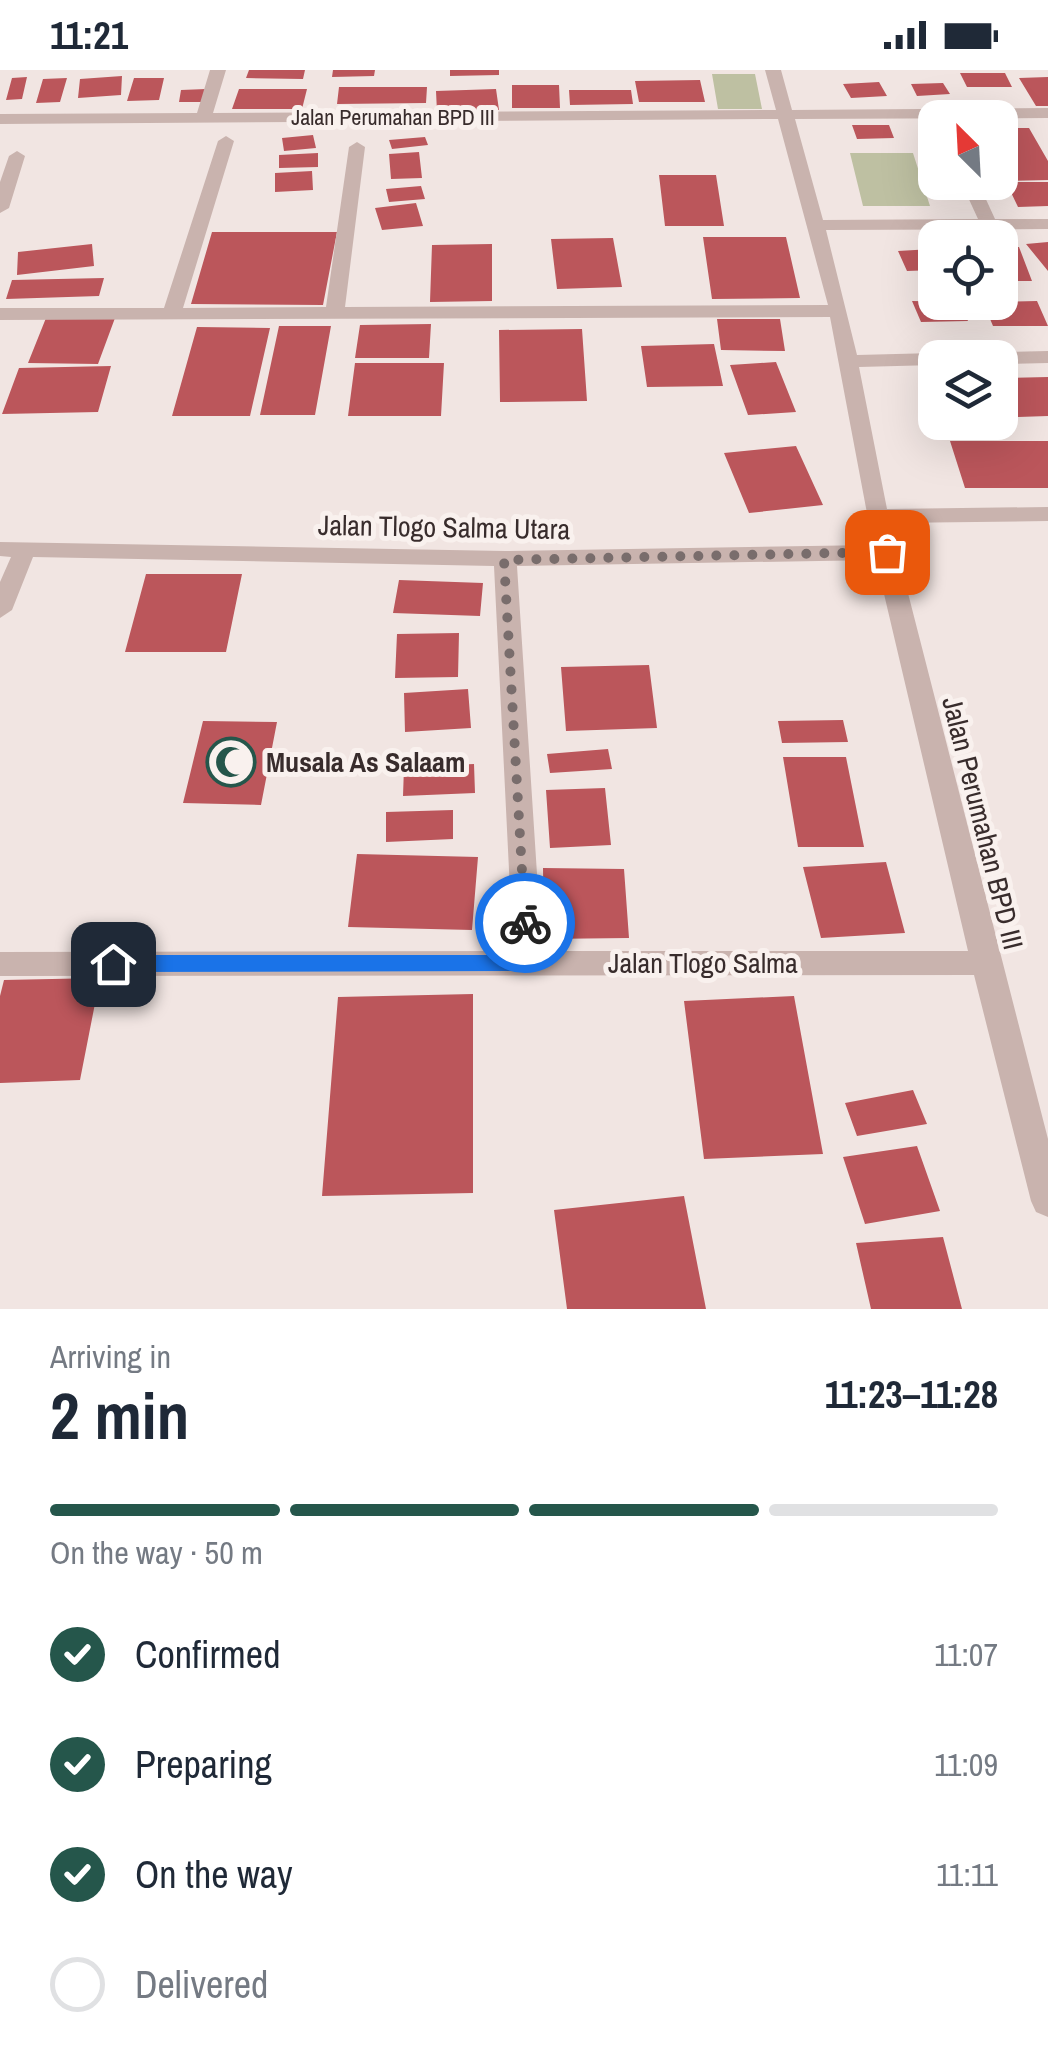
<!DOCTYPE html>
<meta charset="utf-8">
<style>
:root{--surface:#fff;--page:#f2f2f3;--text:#1f2937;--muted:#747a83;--line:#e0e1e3;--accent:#25564b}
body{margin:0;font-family:"Archivo Narrow",sans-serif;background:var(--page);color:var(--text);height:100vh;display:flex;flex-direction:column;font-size:38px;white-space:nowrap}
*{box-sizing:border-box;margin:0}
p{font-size:32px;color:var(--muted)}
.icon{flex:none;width:55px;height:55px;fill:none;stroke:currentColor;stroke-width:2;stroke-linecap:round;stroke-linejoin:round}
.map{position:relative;height:1239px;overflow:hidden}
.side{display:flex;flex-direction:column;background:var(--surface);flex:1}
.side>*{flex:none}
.needle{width:65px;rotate:336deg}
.controls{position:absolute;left:918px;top:30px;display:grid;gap:20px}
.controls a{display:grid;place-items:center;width:100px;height:100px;border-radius:20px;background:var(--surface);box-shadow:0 10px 40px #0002;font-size:50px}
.pin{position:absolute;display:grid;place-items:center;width:85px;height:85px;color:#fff;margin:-42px;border-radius:20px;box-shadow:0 5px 15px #0006}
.courier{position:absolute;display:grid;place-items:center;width:100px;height:100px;margin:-50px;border:8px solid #1a73e8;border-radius:50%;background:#fff;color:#222;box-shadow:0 2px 12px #0007}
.headline em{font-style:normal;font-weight:800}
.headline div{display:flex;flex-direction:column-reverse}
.headline{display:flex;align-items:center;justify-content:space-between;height:170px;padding:0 50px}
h1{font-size:65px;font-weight:800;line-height:75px}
.bar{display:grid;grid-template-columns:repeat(4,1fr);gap:15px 10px;align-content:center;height:120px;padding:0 50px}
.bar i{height:12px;border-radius:8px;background:var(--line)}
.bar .selected{background:var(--accent)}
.bar p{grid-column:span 4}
ol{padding:0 50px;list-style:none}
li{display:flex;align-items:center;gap:30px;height:110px}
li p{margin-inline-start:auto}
li .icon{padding:10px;border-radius:50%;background:var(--accent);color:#fff;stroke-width:4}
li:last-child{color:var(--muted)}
li i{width:55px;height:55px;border:5px solid var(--line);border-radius:50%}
.status{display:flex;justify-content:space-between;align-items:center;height:70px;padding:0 50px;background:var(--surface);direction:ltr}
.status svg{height:28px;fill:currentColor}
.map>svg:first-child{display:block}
.green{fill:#bec0a2}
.building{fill:#bb565b}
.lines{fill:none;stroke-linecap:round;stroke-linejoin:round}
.minor{fill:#c9b3ae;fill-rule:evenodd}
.route{fill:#1a73e8}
.done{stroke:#796d6c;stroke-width:10;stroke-dasharray:0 18}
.labels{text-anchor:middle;stroke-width:10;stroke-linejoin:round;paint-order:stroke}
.far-street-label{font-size:22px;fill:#382c2c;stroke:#f9f1ee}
.street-label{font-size:28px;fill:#382c2c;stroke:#f9f1ee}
.poi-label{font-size:28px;font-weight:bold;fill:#382c2c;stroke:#f9f1ee;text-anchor:start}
</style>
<div class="status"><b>11:21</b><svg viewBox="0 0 49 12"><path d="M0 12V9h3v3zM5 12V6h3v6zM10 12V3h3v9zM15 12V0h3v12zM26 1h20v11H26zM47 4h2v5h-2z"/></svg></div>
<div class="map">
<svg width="1048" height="1239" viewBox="0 0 1048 1239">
<rect width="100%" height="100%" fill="#f1e5e2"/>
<!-- green -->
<path class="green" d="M 712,4 L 755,4 L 762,39 L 718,39 Z
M 850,83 L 913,83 L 930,136 L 863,136 Z"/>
<!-- building -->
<path class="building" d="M 249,0 L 305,0 L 303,9 L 246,8 Z
M 333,0 L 375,0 L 374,6 L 332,7 Z
M 450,0 L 499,0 L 499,5 L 450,6 Z
M 960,3 L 1005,3 L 1012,17 L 967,17 Z
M 122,6 L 121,25 L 78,28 L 80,9 Z
M 27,7 L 22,29 L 6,30 L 12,8 Z
M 1048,7 L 1048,36 L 1036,36 L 1019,8 Z
M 67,8 L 60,32 L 36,33 L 43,9 Z
M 134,8 L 164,8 L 159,30 L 127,31 Z
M 700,10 L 705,32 L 639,32 L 635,11 Z
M 879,12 L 887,26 L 851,28 L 843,14 Z
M 943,13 L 950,24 L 917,26 L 911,14 Z
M 512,15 L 559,15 L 560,38 L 512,38 Z
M 339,17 L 427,17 L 426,33 L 337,34 Z
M 206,19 L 204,32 L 179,32 L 181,20 Z
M 239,19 L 307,19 L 302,39 L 232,39 Z
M 496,19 L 499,40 L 437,42 L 436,21 Z
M 569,20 L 631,20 L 633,34 L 570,35 Z
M 852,55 L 889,55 L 894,68 L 857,69 Z
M 1000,58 L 1029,58 L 1048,91 L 1048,110 L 1000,111 Z
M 313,65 L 316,78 L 284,81 L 282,68 Z
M 425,67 L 428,75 L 392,79 L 389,70 Z
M 419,82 L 422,108 L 391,109 L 389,84 Z
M 318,83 L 318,97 L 279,98 L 279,85 Z
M 312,101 L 313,120 L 275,122 L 275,103 Z
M 659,105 L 716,105 L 724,156 L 665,156 Z
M 1006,112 L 1048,112 L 1048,136 L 1018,137 Z
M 421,116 L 425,129 L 389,132 L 386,119 Z
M 416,133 L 423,156 L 382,160 L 375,138 Z
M 212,162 L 337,162 L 323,235 L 191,234 Z
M 703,167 L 786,167 L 800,228 L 712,229 Z
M 613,168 L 622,217 L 557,219 L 551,169 Z
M 1048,172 L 1048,201 L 1026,174 Z
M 92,174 L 94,196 L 17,205 L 18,182 Z
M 492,174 L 492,231 L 430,232 L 432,175 Z
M 1000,177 L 1019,177 L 1032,211 L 1000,211 Z
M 932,179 L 935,200 L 907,201 L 898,181 Z
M 104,208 L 99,226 L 6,229 L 12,210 Z
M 912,231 L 960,232 L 968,251 L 921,252 Z
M 1037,231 L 1048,256 L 993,256 L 983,232 Z
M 46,248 L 115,248 L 98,294 L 28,293 Z
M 717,249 L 780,249 L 785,281 L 721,280 Z
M 431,254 L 429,288 L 355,288 L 360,255 Z
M 279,256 L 331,256 L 315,345 L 260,345 Z
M 197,257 L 270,258 L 250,346 L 172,346 Z
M 582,259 L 587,331 L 500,332 L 499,260 Z
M 714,274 L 723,316 L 647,317 L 641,276 Z
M 776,292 L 796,342 L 748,345 L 730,295 Z
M 355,293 L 444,293 L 441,346 L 348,346 Z
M 111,296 L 98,342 L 2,344 L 19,298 Z
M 1048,307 L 1048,346 L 1018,347 L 1002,308 Z
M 950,371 L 1048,371 L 1048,418 L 965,418 Z
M 796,376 L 823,435 L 749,443 L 724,383 Z
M 146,504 L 242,504 L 226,582 L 125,582 Z
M 399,510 L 483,513 L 480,546 L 393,543 Z
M 459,563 L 458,607 L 395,608 L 397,564 Z
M 649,595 L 657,658 L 566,661 L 561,597 Z
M 468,619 L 471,658 L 405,662 L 404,623 Z
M 843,650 L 848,672 L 782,673 L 778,651 Z
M 203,651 L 277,652 L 261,735 L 183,733 Z
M 608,679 L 612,699 L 550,703 L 547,684 Z
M 783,687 L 846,687 L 864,777 L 798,777 Z
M 474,694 L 475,723 L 403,726 L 404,697 Z
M 605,718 L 611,775 L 550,778 L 546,720 Z
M 453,740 L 453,769 L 386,772 L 386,742 Z
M 357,784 L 478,787 L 472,860 L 348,857 Z
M 886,792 L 905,863 L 821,868 L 803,797 Z
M 543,798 L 624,799 L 629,868 L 544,869 Z
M 100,908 L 80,1010 L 0,1013 L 0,926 L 4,910 Z
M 473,924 L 473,1123 L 322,1126 L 338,927 Z
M 794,926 L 823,1084 L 704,1089 L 684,931 Z
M 913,1020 L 927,1054 L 857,1066 L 845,1033 Z
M 917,1076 L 940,1141 L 865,1154 L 843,1087 Z
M 684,1126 L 706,1239 L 567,1239 L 554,1140 Z
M 943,1167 L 962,1239 L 871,1239 L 856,1173 Z"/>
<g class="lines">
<!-- minor -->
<path class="minor" d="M 210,0 L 226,0 L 213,43 L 776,40 L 765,0 L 781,0 L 792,40 L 1048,38 L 1048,48 L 795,49 L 823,150 L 978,149 L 961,112 L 978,112 L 995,149 L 1048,149 L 1048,159 L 826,160 L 857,285 L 935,283 L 944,288 L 935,288 L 935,295 L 859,297 L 887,439 L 1048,437 L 1048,451 L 890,453 L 1048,1069 L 1048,1147 L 1036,1142 L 1031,1131 L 974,905 L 0,906 L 0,882 L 513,881 L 494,496 L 33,487 L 12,540 L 0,548 L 0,512 L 11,487 L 0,486 L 0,472 L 505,481 L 873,475 L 830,247 L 0,250 L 0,238 L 164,238 L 218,71 L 226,66 L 234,71 L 183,238 L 326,237 L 349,77 L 357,72 L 365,77 L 345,237 L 828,235 L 778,49 L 0,54 L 0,44 L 197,43 ZM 876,490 L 968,881 L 542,881 L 517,496 Z
M 17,81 L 25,86 L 9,138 L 0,143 L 0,112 L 9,86 Z
M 1048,281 L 1048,293 L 1000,294 L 1000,288 L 990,288 L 1000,282 Z"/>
</g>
<!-- route -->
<path class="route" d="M 525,845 L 535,853 L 537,893 L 528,901 L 113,902 L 103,894 L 113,885 L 518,885 L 516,853 Z"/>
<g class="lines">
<!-- done -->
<path class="done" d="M 525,853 L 504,490 L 887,482"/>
</g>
<!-- icons -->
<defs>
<g id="mosque-ring" transform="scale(2.5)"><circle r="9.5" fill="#f9f1ee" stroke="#25564b" stroke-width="1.5"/><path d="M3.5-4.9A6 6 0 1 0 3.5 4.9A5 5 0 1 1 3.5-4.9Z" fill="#25564b"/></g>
</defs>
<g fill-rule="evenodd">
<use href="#mosque-ring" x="231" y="692"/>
</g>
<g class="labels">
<!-- far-street labels -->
<g class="far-street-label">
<text x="393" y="55">Jalan Perumahan BPD III</text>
</g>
<!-- street labels -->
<g class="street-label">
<text transform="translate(444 457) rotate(1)" y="10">Jalan Tlogo Salma Utara</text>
<text transform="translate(983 753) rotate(76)" y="10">Jalan Perumahan BPD III</text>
<text x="703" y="903">Jalan Tlogo Salma</text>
</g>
<!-- poi labels -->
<g class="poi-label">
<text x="266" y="702">Musala As Salaam</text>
</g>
</g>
</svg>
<div class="controls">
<a><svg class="needle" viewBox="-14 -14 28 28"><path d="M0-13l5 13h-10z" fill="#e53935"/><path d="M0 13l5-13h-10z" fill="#747a83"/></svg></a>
<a><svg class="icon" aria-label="locate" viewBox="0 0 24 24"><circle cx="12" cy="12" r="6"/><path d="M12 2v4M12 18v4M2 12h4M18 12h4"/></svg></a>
<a><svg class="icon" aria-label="layers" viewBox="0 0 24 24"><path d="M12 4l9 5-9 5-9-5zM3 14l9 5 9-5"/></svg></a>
</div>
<div class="pin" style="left:887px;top:482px;background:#ea580c"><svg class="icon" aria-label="bag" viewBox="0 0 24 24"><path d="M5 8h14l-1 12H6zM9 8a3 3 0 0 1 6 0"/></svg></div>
<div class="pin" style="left:113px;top:894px;background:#1f2937"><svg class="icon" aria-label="home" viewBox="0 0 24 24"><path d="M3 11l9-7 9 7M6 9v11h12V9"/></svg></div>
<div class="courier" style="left:525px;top:853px"><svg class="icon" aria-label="bike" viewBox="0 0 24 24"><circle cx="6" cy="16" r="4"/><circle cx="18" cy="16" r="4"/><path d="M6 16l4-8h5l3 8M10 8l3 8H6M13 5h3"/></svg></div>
</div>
<section class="side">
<div class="headline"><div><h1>2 min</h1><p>Arriving in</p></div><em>11:23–11:28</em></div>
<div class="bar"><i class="selected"></i><i class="selected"></i><i class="selected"></i><i></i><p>On the way · 50 m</p></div>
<ol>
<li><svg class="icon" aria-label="check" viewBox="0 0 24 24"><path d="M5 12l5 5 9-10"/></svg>Confirmed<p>11:07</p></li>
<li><svg class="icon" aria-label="check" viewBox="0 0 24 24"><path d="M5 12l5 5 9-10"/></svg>Preparing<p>11:09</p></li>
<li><svg class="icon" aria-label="check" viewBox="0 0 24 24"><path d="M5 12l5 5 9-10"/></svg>On the way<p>11:11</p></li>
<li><i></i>Delivered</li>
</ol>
</section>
